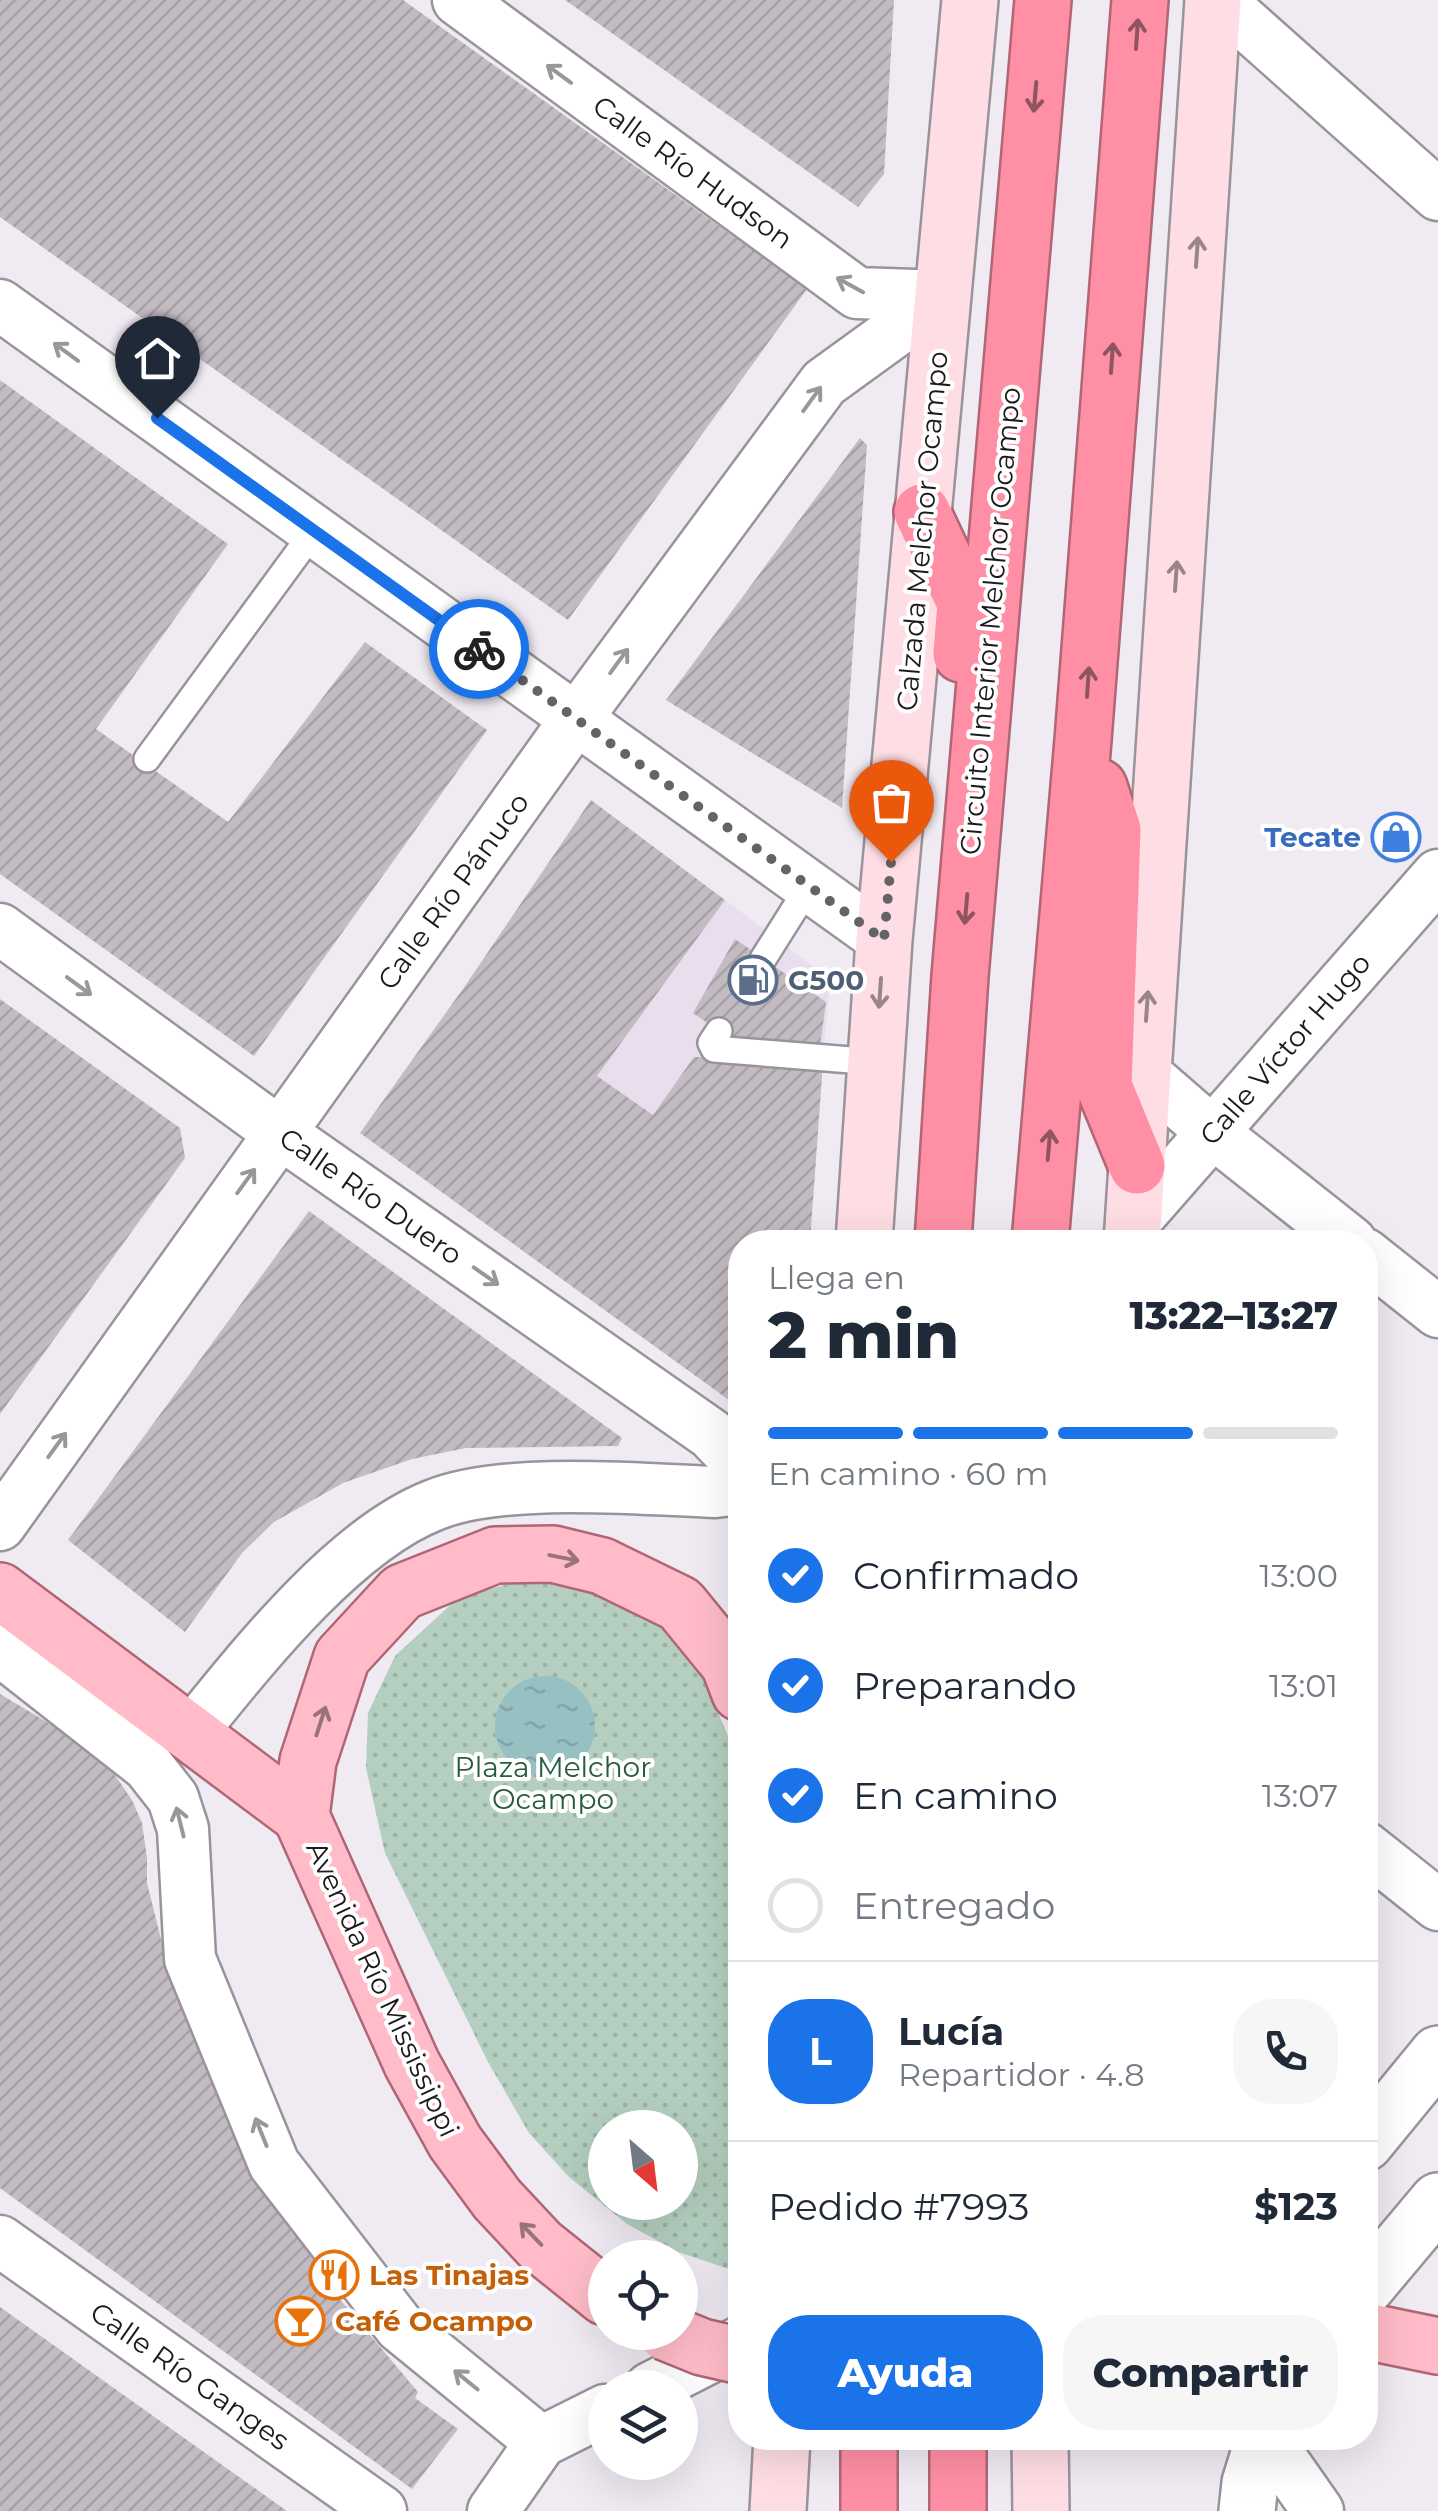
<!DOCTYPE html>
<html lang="es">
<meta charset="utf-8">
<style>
:root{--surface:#fff;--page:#f6f6f7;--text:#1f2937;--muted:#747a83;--line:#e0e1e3;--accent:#1a73e8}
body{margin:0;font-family:Montserrat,sans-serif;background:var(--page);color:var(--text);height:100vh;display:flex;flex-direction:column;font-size:38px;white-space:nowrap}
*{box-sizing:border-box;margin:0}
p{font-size:32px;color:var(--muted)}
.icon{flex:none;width:55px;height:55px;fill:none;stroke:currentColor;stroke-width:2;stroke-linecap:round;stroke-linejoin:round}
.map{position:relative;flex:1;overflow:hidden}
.side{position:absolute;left:728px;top:1230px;width:650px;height:1220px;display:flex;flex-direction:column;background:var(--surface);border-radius:40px;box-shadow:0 10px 40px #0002}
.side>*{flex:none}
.needle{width:65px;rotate:152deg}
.fabs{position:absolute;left:588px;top:2110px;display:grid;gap:20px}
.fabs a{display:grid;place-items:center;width:110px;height:110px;border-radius:50%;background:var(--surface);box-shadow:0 10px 40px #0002;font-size:50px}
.pin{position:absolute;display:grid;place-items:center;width:85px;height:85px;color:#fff;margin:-102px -42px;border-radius:50% 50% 50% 0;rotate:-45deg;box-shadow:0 0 10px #0007}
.pin .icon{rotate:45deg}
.courier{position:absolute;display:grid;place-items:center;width:100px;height:100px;margin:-50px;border:8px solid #1a73e8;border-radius:50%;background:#fff;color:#222;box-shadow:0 2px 12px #0007}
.summary em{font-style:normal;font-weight:800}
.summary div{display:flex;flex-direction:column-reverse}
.summary{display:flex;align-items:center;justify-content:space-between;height:170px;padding:0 40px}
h1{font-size:65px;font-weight:800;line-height:75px}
.bar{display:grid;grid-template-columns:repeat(4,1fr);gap:15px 10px;align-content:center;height:120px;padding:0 40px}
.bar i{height:12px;border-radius:8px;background:var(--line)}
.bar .on{background:var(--accent)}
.bar p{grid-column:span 4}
.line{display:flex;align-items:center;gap:25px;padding:0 40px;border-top:2px solid var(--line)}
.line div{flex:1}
.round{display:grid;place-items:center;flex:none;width:105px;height:105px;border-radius:40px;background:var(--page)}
ol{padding:0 40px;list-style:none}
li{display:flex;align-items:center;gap:30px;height:110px}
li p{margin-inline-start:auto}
li .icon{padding:10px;border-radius:50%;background:var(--accent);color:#fff;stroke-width:4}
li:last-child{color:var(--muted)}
li i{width:55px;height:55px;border:5px solid var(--line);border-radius:50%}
.cta{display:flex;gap:20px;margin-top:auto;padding:20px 40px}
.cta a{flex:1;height:115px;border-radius:40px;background:var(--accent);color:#fff;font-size:40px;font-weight:800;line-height:115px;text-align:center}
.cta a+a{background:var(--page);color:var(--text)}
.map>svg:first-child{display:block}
.built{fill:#e9deee}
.park{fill:url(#park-dots);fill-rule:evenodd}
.water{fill:url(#water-ripples)}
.building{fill:url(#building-hatch)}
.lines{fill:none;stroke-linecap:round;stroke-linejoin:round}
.service-casing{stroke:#99939c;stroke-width:30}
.minor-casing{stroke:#99939c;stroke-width:55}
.tertiary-casing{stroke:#99939c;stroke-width:60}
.secondary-casing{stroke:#99939c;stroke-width:60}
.primary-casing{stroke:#b06675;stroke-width:60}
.motorway-casing{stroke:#b06675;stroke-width:60}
.service{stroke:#fff;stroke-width:25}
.minor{stroke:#fff;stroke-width:50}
.tertiary{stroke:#fff;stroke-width:55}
.secondary{stroke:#ffdde4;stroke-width:55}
.primary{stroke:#ffbcc8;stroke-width:55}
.motorway{stroke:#ff8fa4;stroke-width:55}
.primary-bridge-casing{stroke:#b06675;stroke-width:60;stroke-linecap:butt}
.primary-bridge{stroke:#ffbcc8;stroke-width:55}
.oneway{stroke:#8e5460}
.oneway2{stroke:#999899}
.oneway3{stroke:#99858a}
.oneway4{stroke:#99737b}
.done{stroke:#666368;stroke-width:10;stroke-dasharray:0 18}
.route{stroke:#1a73e8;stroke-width:12}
.labels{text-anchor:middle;stroke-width:8;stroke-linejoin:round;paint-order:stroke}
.street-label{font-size:28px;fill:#1c1a1d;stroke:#fff}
.shop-label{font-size:28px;font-weight:bold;fill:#366cbe;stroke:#fff;text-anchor:end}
.service-label{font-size:28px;font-weight:bold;fill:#4e5e75;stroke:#fff;text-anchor:start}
.park-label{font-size:28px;fill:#275c41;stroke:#fff}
.food-label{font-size:28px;font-weight:bold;fill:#c56008;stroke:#fff;text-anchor:start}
</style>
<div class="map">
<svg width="1438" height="2511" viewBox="0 0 1438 2511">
<defs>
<pattern id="park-dots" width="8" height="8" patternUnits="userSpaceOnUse" patternTransform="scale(2.5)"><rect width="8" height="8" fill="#b4cfbf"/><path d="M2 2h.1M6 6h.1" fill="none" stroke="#9ab1a4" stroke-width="1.8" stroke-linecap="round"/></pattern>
<pattern id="water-ripples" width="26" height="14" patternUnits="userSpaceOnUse" patternTransform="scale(2.5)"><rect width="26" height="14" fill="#97c0c3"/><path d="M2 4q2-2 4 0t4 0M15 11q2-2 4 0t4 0" fill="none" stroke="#82a4a7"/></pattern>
<pattern id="building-hatch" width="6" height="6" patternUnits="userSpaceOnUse" patternTransform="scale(2.5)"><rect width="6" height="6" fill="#c3bbc2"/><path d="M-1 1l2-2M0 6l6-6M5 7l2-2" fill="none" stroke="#a7a0a6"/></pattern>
</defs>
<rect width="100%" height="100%" fill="#f0eaf3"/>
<!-- built -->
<path class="built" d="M 725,900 L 830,979 L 823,1062 L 694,1057 L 653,1115 L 597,1076 Z"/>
<!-- park -->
<path class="park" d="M 537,1576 L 609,1588 L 647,1613 L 696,1662 L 732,1745 L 732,2270 L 678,2252 L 627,2224 L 569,2177 L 529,2133 L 488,2062 L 385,1853 L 366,1768 L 368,1713 L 395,1656 L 458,1598 ZM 605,2128 L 680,2128 L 680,2202 L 605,2202 Z"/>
<!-- water -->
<path class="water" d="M495 1726a50 50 0 1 1 100 0a50 50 0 1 1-100 0Z"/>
<!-- building -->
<path class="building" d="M 0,0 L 403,0 L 807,289 L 568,620 L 0,217 Z
M 565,0 L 894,0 L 884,174 L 858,207 Z
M 0,380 L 228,544 L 96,729 L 228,822 L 365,642 L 487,730 L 254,1056 L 0,874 Z
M 860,438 L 867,445 L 842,808 L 666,700 Z
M 591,800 L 725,900 L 597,1076 L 653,1115 L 694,1057 L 823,1062 L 810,1242 L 740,1242 L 740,1408 L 360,1133 L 465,986 Z
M 735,939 L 826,1002 L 820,1046 L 732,1040 L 693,1013 Z
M 0,999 L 180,1128 L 185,1158 L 0,1414 Z
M 309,1211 L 622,1438 L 618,1446 L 466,1448 L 412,1459 L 343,1483 L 274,1522 L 242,1553 L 185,1632 L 68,1540 Z
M 0,1694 L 82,1743 L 106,1762 L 132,1800 L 142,1823 L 147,1858 L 147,1883 L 171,1979 L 231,2124 L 267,2194 L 341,2293 L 338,2297 L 418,2392 L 415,2398 L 458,2429 L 412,2489 L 0,2188 Z
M 0,2307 L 170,2428 L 287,2511 L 0,2511 Z"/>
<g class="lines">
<!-- service casing -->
<g class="service-casing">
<path id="service" d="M 147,759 L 314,531
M 763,959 L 809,886
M 719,1031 L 711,1043 L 714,1049 L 876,1062"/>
</g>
<!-- minor casing -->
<g class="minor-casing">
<path id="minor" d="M 458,0 L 857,293 L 944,296
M 1219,0 L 1438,195
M 0,305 L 884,940
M 0,929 L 280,1133 L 711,1434 L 740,1464
M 1143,1072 L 1212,1132 L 1351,1242
M 1133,1223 L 1438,875
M 1365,1254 L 1438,1312
M 0,1525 L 576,719 L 824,383 L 944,296
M 0,1650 L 148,1766 L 173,1798 L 183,1829 L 190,1959 L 274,2164 L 400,2327 L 541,2442
M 191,1733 C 251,1659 344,1540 434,1505 C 503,1477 640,1489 715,1492 L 740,1489
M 1365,1847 L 1438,1905
M 0,2241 L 381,2511
M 650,2388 L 740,2342
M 1267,2438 L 1318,2511
M 493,2511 L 541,2442 L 605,2410"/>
</g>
<!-- tertiary casing -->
<g class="tertiary-casing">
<path id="tertiary" d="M 1365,2143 L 1438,2054
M 1365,2288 L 1438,2201
M 1247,2511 L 1250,2483 L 1264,2438"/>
</g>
<!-- secondary casing -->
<g class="secondary-casing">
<path id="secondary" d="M 864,1242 L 884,940 L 970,0
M 1132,1242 L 1213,0
M 1040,2438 L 1041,2511
M 778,2511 L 782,2438"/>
</g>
<!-- primary casing -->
<g class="primary-casing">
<path id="primary" d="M 0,1591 L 301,1816 L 412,2064 L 455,2142 L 497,2199 L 540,2245 L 605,2297
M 301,1816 L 308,1761 L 342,1657 L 402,1592 L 495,1555 L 553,1554 L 602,1566 L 680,1604 L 729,1664 L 740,1693
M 1365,2331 L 1438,2346"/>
</g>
<!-- motorway casing -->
<g class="motorway-casing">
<path id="motorway" d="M 922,512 L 965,603 L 961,654
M 1099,787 L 1113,830 L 1104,1086 L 1137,1166
M 943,1242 L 960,976 L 1043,0
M 1040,1242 L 1083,740 L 1140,0
M 869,2438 L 869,2511
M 958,2438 L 958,2511"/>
</g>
<!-- service -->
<use href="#service" class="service"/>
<!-- minor -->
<use href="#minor" class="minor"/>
<!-- tertiary -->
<use href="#tertiary" class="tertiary"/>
<!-- secondary -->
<use href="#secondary" class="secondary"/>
<!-- primary -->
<use href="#primary" class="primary"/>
<!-- motorway -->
<use href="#motorway" class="motorway"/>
<!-- primary-bridge casing -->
<g class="primary-bridge-casing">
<path id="primary-bridge" d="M 665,2332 L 702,2347 L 737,2355"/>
</g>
<!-- primary-bridge -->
<use href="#primary-bridge" class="primary-bridge"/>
</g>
<!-- one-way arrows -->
<defs><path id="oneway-shaft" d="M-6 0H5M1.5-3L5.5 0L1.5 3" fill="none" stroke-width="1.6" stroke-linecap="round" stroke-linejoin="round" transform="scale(2.5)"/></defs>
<g class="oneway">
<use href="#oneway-shaft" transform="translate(1137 34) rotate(-86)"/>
<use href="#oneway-shaft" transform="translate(1035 97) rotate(95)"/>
<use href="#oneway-shaft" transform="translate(1112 358) rotate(-86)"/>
<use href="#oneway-shaft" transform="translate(1088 682) rotate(-86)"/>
<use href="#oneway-shaft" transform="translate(966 909) rotate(95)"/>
<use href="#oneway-shaft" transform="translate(1049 1145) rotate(-85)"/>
</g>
<g class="oneway2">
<use href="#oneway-shaft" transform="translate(559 74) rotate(-144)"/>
<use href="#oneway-shaft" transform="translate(850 285) rotate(-151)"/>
<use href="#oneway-shaft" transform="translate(66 352) rotate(-144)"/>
<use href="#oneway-shaft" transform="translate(812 399) rotate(-54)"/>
<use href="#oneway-shaft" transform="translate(619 661) rotate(-54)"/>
<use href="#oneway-shaft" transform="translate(79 986) rotate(36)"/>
<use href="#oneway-shaft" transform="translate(246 1181) rotate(-54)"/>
<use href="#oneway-shaft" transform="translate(486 1276) rotate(35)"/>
<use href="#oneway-shaft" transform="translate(57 1445) rotate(-54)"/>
<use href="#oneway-shaft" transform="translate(180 1822) rotate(-104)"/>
<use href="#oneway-shaft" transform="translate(261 2132) rotate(-112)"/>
<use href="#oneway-shaft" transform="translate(466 2380) rotate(-141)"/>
</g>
<g class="oneway3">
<use href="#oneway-shaft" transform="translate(1197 252) rotate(-86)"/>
<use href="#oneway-shaft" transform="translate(1176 576) rotate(-86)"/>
<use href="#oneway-shaft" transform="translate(880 993) rotate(94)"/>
<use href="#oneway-shaft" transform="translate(1147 1006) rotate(-86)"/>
</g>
<g class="oneway4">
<use href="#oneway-shaft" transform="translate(564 1558) rotate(11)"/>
<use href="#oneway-shaft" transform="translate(321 1721) rotate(-72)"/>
<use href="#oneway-shaft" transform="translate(531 2234) rotate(-134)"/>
</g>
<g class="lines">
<!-- done -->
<path class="done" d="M 479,649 L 884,940 L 891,862"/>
<!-- route -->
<path class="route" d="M 157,418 L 479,649"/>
</g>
<!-- icons -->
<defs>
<g id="shop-ring" transform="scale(2.5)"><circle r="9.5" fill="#fff" stroke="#3f7fe0" stroke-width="1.5"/><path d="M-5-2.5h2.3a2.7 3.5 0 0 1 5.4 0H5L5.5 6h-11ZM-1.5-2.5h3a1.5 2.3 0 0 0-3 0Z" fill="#3f7fe0"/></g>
<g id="fuel-ring" transform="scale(2.5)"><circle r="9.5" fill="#fff" stroke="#5c6f8a" stroke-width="1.5"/><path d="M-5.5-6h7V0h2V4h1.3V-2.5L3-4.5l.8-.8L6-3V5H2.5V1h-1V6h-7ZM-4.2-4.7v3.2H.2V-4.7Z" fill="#5c6f8a"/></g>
<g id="restaurant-ring" transform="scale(2.5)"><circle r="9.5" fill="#fff" stroke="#e8710a" stroke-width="1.5"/><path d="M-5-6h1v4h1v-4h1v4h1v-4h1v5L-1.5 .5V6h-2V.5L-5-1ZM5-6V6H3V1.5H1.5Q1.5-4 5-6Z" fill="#e8710a"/></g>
<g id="bar-ring" transform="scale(2.5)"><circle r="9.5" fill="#fff" stroke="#e8710a" stroke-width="1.5"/><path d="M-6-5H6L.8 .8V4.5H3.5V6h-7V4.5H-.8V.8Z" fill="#e8710a"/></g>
</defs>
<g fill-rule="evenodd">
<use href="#shop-ring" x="1396" y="837"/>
<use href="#fuel-ring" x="753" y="980"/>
<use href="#restaurant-ring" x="334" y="2275"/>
<use href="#bar-ring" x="300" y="2321"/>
</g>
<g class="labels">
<!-- street labels -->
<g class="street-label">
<text transform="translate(693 172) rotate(36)" y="10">Calle Río Hudson</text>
<text transform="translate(922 531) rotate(-85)" y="10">Calzada Melchor Ocampo</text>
<text transform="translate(990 621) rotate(-85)" y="10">Circuito Interior Melchor Ocampo</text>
<text transform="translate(453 891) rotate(-54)" y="10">Calle Río Pánuco</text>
<text transform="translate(1285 1049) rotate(-49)" y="10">Calle Víctor Hugo</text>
<text transform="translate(371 1196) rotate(35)" y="10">Calle Río Duero</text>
<text transform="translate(383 1989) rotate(65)" y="10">Avenida Río Mississippi</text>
<text transform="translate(190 2376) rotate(35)" y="10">Calle Río Ganges</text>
</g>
<!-- shop labels -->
<g class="shop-label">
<text x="1361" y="847">Tecate</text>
</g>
<!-- service labels -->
<g class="service-label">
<text x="788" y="990">G500</text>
</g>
<!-- park labels -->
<g class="park-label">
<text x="553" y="1777">Plaza Melchor<tspan x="553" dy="32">Ocampo</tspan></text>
</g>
<!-- food labels -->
<g class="food-label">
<text x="369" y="2285">Las Tinajas</text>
<text x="335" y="2331">Café Ocampo</text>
</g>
</g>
</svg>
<div class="fabs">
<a><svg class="needle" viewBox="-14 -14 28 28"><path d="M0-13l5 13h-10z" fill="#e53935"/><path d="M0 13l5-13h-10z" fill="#747a83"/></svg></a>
<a><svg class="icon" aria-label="locate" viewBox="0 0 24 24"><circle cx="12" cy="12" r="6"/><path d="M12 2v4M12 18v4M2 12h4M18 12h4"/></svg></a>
<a><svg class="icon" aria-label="layers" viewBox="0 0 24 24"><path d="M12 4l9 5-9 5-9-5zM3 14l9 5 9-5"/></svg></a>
</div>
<div class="pin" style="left:891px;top:862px;background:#ea580c"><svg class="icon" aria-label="bag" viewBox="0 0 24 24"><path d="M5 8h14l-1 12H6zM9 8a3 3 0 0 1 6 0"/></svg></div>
<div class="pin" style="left:157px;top:418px;background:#1f2937"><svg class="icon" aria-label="home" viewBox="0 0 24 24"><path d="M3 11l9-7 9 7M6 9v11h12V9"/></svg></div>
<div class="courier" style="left:479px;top:649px"><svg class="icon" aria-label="bike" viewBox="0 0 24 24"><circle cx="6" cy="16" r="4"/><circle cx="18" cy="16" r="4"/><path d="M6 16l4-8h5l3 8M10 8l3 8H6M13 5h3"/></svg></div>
<section class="side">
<div class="summary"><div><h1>2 min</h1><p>Llega en</p></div><em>13:22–13:27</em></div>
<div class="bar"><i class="on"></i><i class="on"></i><i class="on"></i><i></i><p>En camino · 60 m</p></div>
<ol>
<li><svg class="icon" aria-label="check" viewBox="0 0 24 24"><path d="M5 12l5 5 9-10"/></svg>Confirmado<p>13:00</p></li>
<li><svg class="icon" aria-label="check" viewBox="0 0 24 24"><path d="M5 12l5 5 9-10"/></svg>Preparando<p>13:01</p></li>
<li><svg class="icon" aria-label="check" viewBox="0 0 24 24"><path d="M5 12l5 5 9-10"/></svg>En camino<p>13:07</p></li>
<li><i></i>Entregado</li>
</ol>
<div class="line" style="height:180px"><b class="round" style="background:var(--accent);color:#fff">L</b><div><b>Lucía</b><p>Repartidor · 4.8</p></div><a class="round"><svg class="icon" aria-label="phone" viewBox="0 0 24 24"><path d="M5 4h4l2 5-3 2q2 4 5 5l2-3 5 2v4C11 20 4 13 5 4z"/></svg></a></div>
<div class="line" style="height:130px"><div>Pedido #7993</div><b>$123</b></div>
<div class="cta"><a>Ayuda</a><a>Compartir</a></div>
</section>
</div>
